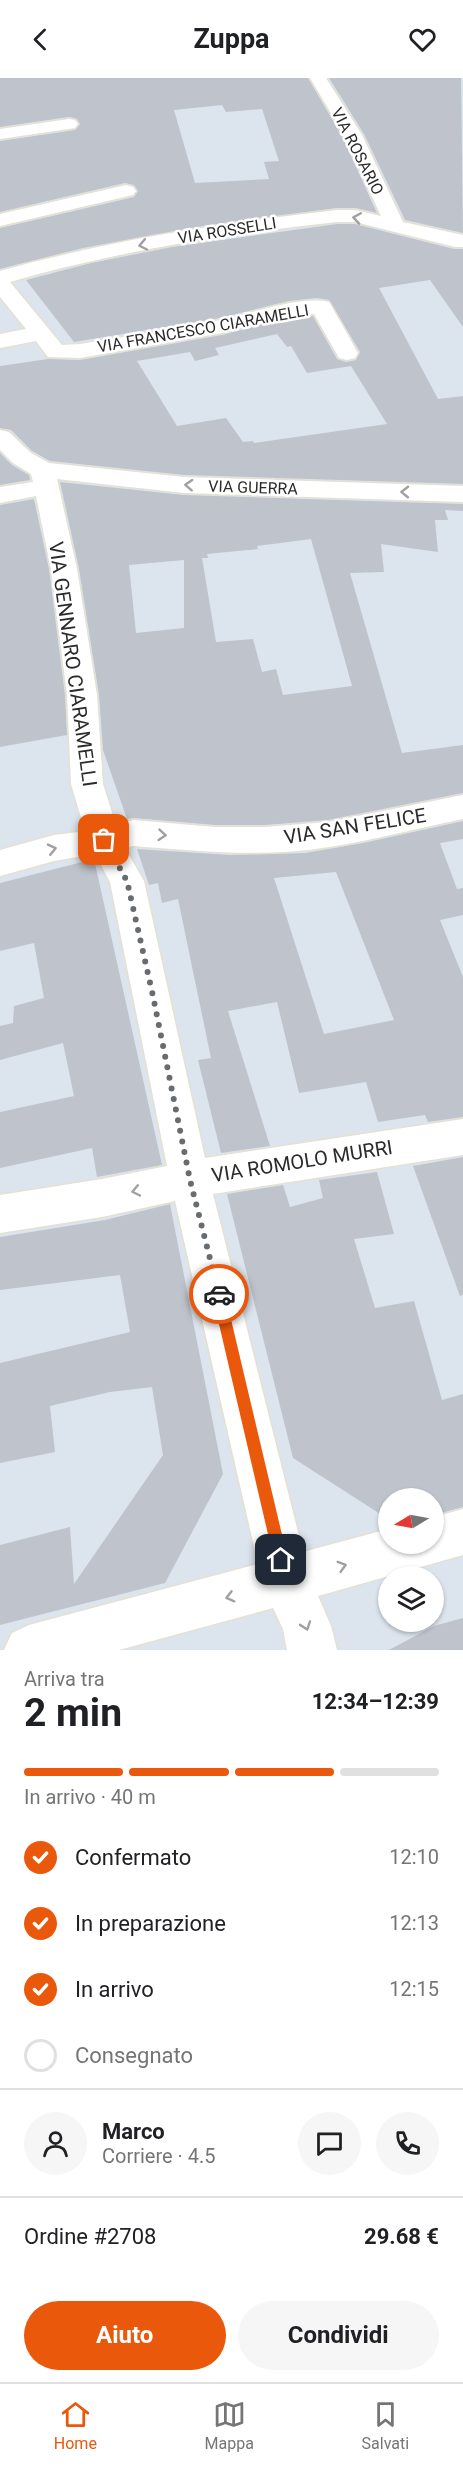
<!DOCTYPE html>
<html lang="it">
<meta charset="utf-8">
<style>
:root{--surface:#fff;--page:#f6f6f6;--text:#202124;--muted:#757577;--line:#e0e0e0;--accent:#ea580c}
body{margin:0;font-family:Roboto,sans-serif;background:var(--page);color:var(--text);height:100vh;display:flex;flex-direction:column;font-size:22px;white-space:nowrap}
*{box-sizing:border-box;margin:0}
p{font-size:20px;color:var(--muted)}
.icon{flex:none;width:33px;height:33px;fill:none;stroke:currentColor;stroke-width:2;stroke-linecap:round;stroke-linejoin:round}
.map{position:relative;height:1572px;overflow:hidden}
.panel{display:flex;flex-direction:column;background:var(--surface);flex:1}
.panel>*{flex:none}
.needle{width:39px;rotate:260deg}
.fabs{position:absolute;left:378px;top:1410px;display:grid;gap:12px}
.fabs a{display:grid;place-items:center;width:66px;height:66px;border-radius:50%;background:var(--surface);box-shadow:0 2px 4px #0004;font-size:30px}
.pin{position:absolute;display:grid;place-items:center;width:51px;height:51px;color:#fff;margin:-26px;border-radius:12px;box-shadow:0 3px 9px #0006}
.courier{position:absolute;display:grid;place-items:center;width:60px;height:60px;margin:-30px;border:4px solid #ea580c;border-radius:50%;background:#fff;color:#222;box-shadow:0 2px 8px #0007}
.summary em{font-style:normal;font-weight:700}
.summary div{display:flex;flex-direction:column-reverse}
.summary{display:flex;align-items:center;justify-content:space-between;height:102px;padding:0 24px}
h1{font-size:39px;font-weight:700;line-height:45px}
.bar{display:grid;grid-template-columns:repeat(4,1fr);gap:9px 6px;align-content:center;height:72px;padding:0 24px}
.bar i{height:8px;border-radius:4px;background:var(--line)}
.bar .selected{background:var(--accent)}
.bar p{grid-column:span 4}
.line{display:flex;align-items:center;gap:15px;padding:0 24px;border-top:2px solid var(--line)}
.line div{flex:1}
.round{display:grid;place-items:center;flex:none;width:63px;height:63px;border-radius:32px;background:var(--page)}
ol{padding:0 24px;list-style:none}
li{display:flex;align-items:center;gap:18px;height:66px}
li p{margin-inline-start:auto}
li .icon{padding:6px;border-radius:50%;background:var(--accent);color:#fff;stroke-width:4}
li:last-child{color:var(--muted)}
li i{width:33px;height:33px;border:3px solid var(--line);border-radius:50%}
.cta{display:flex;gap:12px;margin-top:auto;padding:12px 24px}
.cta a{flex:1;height:69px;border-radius:36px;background:var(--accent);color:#fff;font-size:24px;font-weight:700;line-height:69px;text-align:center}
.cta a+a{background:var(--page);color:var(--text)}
header{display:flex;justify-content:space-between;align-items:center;height:78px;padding:0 24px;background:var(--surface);font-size:27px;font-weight:700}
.tabs{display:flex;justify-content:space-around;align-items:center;height:84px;border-top:2px solid var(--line);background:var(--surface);font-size:16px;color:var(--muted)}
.tabs a{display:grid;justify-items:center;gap:3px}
.tabs .selected{color:var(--accent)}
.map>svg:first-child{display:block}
.building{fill:#bfc4cc;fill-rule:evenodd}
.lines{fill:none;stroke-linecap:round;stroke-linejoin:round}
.street-casing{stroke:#e4e1d2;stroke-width:3}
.street{fill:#fff;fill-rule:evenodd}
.oneway{stroke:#a0a0a0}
.route{fill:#ea580c}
.done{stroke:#696c6f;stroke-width:6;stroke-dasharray:0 10.8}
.labels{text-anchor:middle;stroke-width:5;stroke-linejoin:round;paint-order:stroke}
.far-street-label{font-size:16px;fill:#2b2b2b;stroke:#fff}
.street-label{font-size:20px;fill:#2b2b2b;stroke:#fff}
</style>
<header><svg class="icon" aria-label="back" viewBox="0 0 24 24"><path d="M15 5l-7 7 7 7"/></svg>Zuppa<svg class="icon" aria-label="heart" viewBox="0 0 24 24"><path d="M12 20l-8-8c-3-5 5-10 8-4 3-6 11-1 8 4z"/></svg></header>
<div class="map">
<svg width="463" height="1572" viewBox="0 0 463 1572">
<rect width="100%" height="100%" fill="#dce4ee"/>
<!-- building -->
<path class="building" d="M 0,0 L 308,0 L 342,58 L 377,135 L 356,130 L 337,130 L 209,147 L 83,170 L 0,191 L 0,150 L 134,119 L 138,113 L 134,107 L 125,105 L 0,134 L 0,63 L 75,52 L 80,46 L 77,41 L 69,39 L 0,49 ZM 222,27 L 226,34 L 262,31 L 279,83 L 264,84 L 269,101 L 195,105 L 174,32 Z
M 329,0 L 461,0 L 463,155 L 405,142 L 364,56 Z
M 337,146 L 355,146 L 454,171 L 463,171 L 463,249 L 430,202 L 379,210 L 438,321 L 463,318 L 463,406 L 184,397 L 50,383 L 32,373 L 11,352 L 0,350 L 0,288 L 48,281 L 80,282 L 222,257 L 278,242 L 313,238 L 337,281 L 346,284 L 356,282 L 360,274 L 329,222 L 317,220 L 289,223 L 220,240 L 74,264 L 26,202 L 91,185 L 172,169 ZM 277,256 L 287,269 L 291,268 L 307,295 L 351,288 L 387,346 L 254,365 L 253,363 L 243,364 L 226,340 L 177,348 L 137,283 L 190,274 L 195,283 L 219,277 L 215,270 Z
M 0,375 L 12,387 L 29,397 L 30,402 L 0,407 Z
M 60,404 L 184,417 L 463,426 L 463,433 L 445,432 L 448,442 L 435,442 L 438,474 L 381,466 L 384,494 L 350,495 L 402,675 L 463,667 L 463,715 L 328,742 L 265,747 L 215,747 L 133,740 L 127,741 L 103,672 L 99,617 L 79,491 ZM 311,461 L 352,608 L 283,617 L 276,591 L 262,594 L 253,561 L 216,564 L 202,480 L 208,480 L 207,476 L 258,471 L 257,468 ZM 184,482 L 184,550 L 136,555 L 129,487 Z
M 34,421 L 49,491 L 65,617 L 67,657 L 0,669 L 0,427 Z
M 463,743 L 463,761 L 440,765 L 457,811 L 463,810 L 463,837 L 440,842 L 463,899 L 463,1039 L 428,1044 L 425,1037 L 378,1044 L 366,1004 L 299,1015 L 277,924 L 228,933 L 270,1068 L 221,1075 L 198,982 L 211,980 L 178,821 L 162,825 L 158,805 L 149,807 L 137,771 L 231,777 L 305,775 L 363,765 ZM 336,794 L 394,942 L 324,956 L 274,800 Z
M 94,781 L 162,1087 L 97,1099 L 92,1070 L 0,1090 L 0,1034 L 74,1018 L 63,965 L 0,982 L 0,948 L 13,945 L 14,928 L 44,920 L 34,865 L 0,873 L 0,805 Z
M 463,1079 L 463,1217 L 460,1218 L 413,1088 Z
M 377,1094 L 394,1156 L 354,1161 L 375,1230 L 414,1223 L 442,1322 L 463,1316 L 463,1429 L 434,1437 L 434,1420 L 388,1420 L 388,1441 L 293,1380 L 227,1116 L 283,1107 L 290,1129 L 323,1120 L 319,1102 Z
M 170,1126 L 223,1396 L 165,1505 L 0,1547 L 0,1467 L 70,1449 L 74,1506 L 163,1377 L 152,1309 L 110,1314 L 50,1328 L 55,1374 L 0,1385 L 0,1285 L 130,1254 L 120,1197 L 0,1212 L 0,1159 L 105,1142 Z
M 463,1540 L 463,1572 L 389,1572 L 434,1548 Z"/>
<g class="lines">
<!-- street casing -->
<g class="street-casing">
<path id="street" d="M 310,0 L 326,0 L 362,57 L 403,144 L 463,157 L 463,169 L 455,169 L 355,144 L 337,144 C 226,156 117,173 10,204 L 62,267 L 80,266 C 127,258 174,251 220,242 C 251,236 299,217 329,224 L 332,229 L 358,275 L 355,280 L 347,282 L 339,280 L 314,236 L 278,240 L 222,255 L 80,280 L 48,279 L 36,263 L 0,270 L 0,256 L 26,251 L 0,219 L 0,193 C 111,162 223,145 337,132 L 355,132 L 381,138 L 344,57 Z
M 69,41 L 75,42 L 78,46 L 75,50 L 0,61 L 0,51 Z
M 126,107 L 133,109 L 136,113 L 133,117 L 0,148 L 0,136 Z
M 0,352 L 9,354 L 31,375 L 49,385 L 184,399 L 463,408 L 463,424 L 184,415 L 57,401 L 77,491 L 97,617 L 103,706 L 116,747 L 133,742 L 215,749 L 265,749 L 328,744 L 463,717 L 463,741 C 418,750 374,762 329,769 C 264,780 198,773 133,768 L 125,770 L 144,803 L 205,1080 L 463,1041 L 463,1077 L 213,1116 L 303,1474 L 388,1451 L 388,1466 L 434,1466 L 434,1439 L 463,1431 L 463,1477 L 318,1518 L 331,1548 L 337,1572 L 287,1572 L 283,1551 L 273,1530 L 119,1572 L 4,1572 L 12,1555 L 29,1547 L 258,1486 L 175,1123 L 102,1139 L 0,1155 L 0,1117 L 102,1101 L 167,1088 L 110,804 L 95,776 L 54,783 L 0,798 L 0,772 L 54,757 L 85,753 L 71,706 L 67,617 L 51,491 L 36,418 L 0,425 L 0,409 L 33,404 L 31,396 L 13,385 L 0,372 Z"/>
</g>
<!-- street -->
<use href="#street" class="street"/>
</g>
<!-- one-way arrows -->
<defs><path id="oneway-chevron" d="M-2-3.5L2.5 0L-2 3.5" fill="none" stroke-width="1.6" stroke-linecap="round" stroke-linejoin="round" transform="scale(1.5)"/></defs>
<g class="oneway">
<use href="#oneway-chevron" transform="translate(357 140) rotate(-171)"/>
<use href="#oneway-chevron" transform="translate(143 167) rotate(168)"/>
<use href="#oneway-chevron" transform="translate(189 407) rotate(-177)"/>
<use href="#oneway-chevron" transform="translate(405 414) rotate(-179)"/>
<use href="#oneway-chevron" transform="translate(162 757) rotate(5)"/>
<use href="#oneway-chevron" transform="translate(52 771) rotate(-13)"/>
<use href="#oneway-chevron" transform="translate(136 1113) rotate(168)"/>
<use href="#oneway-chevron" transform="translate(342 1488) rotate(-16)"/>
<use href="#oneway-chevron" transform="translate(230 1519) rotate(165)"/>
<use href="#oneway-chevron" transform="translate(306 1548) rotate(71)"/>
</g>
<!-- route -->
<path class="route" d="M 219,1210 L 223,1212 L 225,1216 L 288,1482 L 286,1486 L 281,1489 L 276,1486 L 274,1482 L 212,1216 L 214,1212 Z"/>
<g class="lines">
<!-- done -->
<path class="done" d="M 104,762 L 127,803 L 153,918 L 190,1102 L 219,1216"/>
</g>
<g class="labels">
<!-- far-street labels -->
<g class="far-street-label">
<text transform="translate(358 73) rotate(63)" y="6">VIA ROSARIO</text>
<text transform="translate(227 152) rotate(-9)" y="6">VIA ROSSELLI</text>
<text transform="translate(203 250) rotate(-10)" y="6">VIA FRANCESCO CIARAMELLI</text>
<text transform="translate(253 409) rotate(2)" y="6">VIA GUERRA</text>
</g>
<!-- street labels -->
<g class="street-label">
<text transform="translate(73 586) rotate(82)" y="7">VIA GENNARO CIARAMELLI</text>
<text transform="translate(355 748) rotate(-9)" y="7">VIA SAN FELICE</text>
<text transform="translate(302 1083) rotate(-9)" y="7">VIA ROMOLO MURRI</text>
</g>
</g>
</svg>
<div class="fabs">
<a><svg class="needle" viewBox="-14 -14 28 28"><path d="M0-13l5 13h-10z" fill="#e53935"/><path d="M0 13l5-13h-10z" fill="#757577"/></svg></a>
<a><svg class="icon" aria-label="layers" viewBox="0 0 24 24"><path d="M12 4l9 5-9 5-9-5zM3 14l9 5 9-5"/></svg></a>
</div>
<div class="pin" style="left:104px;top:762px;background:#ea580c"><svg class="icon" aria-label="bag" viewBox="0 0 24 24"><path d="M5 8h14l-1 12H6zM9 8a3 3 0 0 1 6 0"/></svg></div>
<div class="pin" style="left:281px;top:1482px;background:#1f2937"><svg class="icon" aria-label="home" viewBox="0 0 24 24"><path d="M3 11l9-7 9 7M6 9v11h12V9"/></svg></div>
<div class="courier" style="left:219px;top:1216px"><svg class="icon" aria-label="car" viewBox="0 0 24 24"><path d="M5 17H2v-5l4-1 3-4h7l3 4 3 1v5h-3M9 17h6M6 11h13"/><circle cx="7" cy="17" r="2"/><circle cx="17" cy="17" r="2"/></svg></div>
</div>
<section class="panel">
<div class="summary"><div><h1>2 min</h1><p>Arriva tra</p></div><em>12:34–12:39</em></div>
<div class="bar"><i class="selected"></i><i class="selected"></i><i class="selected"></i><i></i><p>In arrivo · 40 m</p></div>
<ol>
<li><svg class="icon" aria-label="check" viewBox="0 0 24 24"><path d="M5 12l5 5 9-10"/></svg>Confermato<p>12:10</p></li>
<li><svg class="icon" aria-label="check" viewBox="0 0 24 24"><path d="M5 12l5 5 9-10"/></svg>In preparazione<p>12:13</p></li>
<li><svg class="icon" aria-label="check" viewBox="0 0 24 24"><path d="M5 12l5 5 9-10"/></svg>In arrivo<p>12:15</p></li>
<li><i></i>Consegnato</li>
</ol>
<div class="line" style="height:108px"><a class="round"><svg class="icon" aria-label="person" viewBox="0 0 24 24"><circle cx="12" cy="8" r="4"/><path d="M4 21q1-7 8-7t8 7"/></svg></a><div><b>Marco</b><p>Corriere · 4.5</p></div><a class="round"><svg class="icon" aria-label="chat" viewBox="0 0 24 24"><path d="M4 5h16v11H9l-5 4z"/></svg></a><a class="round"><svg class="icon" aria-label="phone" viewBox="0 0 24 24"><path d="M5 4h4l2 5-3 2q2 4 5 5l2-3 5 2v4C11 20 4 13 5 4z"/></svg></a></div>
<div class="line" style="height:78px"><div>Ordine #2708</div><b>29.68 €</b></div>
<div class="cta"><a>Aiuto</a><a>Condividi</a></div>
</section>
<nav class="tabs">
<a class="selected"><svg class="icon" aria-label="home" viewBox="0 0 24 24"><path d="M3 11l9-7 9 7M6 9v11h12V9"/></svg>Home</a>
<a><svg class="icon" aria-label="map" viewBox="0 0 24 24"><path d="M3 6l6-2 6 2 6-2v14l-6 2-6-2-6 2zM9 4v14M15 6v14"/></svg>Mappa</a>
<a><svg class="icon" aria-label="saved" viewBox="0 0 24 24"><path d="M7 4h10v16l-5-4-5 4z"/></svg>Salvati</a>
</nav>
